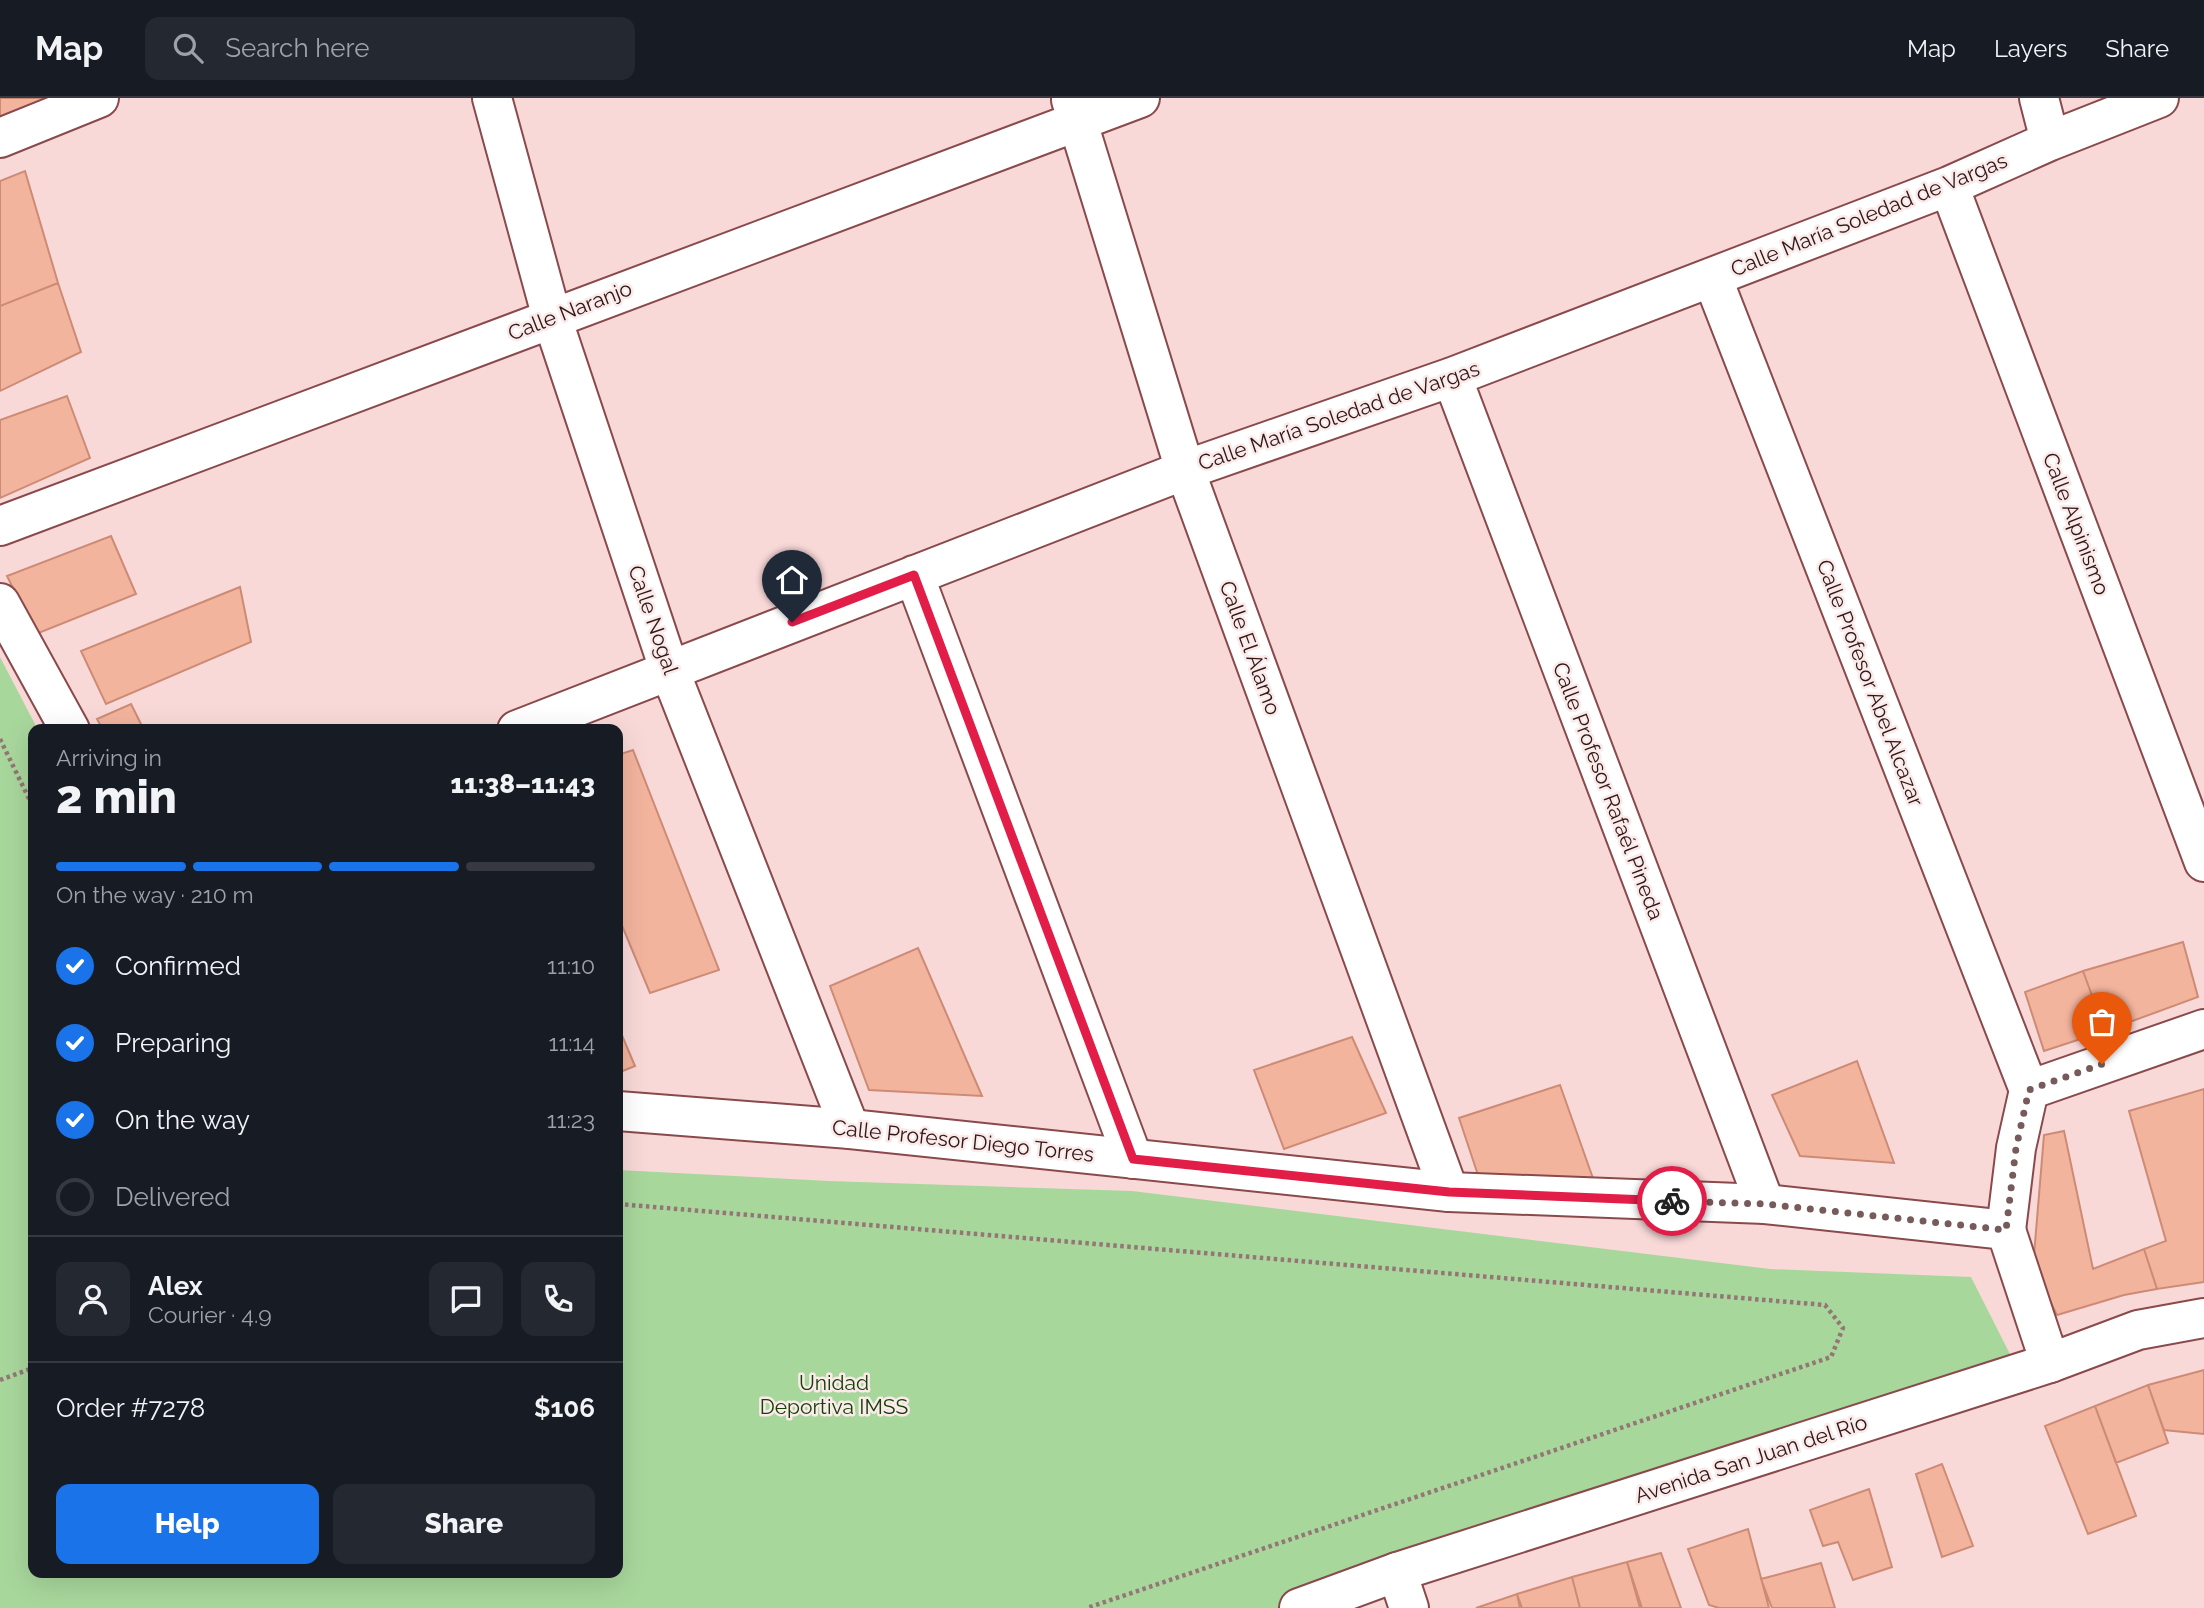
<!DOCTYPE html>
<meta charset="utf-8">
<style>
:root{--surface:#171b24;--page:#242831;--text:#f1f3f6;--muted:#9ea1a6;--line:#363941;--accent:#1a73e8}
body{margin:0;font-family:Raleway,sans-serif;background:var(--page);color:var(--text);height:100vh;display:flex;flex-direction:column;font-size:26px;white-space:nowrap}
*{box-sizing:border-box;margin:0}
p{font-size:23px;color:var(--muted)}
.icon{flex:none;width:38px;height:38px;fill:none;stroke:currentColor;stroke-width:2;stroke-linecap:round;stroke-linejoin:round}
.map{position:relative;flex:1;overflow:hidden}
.drawer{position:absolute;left:28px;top:626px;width:595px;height:854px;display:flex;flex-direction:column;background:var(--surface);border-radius:14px;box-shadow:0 7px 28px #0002}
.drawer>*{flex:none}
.pin{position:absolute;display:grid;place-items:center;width:60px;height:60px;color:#fff;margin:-72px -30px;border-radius:50% 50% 50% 0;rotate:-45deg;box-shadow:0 0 7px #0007}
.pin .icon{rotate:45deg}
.courier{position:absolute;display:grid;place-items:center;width:70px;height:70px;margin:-35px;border:5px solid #e11d48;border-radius:50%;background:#fff;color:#222;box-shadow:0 2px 9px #0007}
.overview em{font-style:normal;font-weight:800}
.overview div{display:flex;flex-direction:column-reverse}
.overview{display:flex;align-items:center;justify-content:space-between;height:119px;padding:0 28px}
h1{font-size:46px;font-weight:800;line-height:52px}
.bar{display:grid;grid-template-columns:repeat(4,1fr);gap:10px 7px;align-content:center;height:84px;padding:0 28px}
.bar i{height:9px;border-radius:5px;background:var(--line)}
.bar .current{background:var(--accent)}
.bar p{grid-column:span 4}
.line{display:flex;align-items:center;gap:18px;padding:0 28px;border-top:2px solid var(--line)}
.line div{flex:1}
.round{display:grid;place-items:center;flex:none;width:74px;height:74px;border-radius:14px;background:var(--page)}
ol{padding:0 28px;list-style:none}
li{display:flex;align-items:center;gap:21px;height:77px}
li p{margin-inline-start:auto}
li .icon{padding:7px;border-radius:50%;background:var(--accent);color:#fff;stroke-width:4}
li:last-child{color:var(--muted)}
li i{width:38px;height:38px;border:4px solid var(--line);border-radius:50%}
.action{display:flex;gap:14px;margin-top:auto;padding:14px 28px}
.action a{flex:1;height:80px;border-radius:14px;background:var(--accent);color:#fff;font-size:28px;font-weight:800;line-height:80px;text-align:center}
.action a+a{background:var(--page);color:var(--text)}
header{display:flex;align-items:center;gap:42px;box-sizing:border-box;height:98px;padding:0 35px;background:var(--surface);border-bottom:2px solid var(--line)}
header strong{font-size:33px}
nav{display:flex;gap:38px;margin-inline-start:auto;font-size:24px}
.search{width:490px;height:63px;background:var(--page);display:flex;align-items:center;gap:18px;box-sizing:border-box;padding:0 24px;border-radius:14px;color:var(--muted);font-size:26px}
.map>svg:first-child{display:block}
.green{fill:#a8d79c}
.building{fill:#f3b49e;stroke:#cd8b75;stroke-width:2}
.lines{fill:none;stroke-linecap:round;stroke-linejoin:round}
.street-casing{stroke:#8a494b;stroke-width:42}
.secondary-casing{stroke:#8a494b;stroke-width:42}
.path{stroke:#937675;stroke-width:4.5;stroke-dasharray:3.5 3.5;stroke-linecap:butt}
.street{stroke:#fff;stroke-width:38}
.secondary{stroke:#fff;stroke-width:38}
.done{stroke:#775a5a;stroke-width:7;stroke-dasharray:0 12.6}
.route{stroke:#e11d48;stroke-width:9}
.labels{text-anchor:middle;stroke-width:5;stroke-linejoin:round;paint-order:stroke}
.street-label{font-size:21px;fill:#311616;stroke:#faeaea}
.park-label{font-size:21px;fill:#154106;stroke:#faeaea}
</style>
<header>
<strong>Map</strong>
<div class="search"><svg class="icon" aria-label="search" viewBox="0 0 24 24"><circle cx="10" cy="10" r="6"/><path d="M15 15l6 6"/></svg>Search here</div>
<nav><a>Map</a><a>Layers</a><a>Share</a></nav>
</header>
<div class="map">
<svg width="2204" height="1510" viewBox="0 0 2204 1510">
<rect width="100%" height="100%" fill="#f8d9d8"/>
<!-- green -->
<path class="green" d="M 0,559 L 38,632 L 33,632 L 33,1475 L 618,1475 L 618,1072 L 829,1083 L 1132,1093 L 1770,1171 L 1971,1179 L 2019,1274 L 1286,1510 L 0,1510 Z"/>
<!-- building -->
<path class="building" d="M 0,0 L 61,0 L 0,24 Z
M 25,73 L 58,185 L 0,208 L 0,83 Z
M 58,185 L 81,254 L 0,293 L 0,208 Z
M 67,298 L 90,360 L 0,400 L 0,322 Z
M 111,438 L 136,496 L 36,536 L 7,478 Z
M 240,489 L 251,544 L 106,606 L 81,553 Z
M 131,606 L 144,632 L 103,632 L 97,621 Z
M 633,652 L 719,872 L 650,895 L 618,818 L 618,657 Z
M 2183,844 L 2198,899 L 2105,933 L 2083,873 Z
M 918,850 L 982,998 L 869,992 L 830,888 Z
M 2083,873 L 2105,933 L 2044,953 L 2025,894 Z
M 618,928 L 635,968 L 618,975 Z
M 1352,939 L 1386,1015 L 1284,1051 L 1254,972 Z
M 1857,963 L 1894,1065 L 1800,1058 L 1772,997 Z
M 1560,987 L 1595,1086 L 1481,1086 L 1459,1020 Z
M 2204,991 L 2204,1184 L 2157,1191 L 2144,1151 L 2166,1143 L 2129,1013 Z
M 2064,1033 L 2093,1171 L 2144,1151 L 2157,1191 L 2124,1197 L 2057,1217 L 2033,1169 L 2044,1037 Z
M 2204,1272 L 2204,1336 L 2164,1332 L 2148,1287 Z
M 2148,1287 L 2168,1345 L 2116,1365 L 2095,1308 Z
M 2095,1308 L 2136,1418 L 2088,1436 L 2045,1328 Z
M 1942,1366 L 1973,1448 L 1942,1459 L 1916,1376 Z
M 1869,1391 L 1892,1469 L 1853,1482 L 1838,1444 L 1823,1448 L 1810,1412 Z
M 1748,1431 L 1769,1510 L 1719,1510 L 1709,1507 L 1688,1451 Z
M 1661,1455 L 1681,1510 L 1642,1510 L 1627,1464 Z
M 1627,1464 L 1640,1510 L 1580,1510 L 1572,1479 Z
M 1821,1465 L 1835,1510 L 1772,1510 L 1761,1481 Z
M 1572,1479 L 1580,1510 L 1522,1510 L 1517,1496 Z
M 1517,1496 L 1520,1510 L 1476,1510 Z"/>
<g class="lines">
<!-- street casing -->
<g class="street-casing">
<path id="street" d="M 492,0 L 552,220 L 669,571 L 850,1031
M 2039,0 L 2050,43
M 1071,2 L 1185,372 L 1449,1094
M 0,40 L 99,0
M 1949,88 L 2204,764
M 1712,179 L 2029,992
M 1452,279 L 1765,1106
M 0,428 L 1140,0
M 914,477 L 1133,1061
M 517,632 L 1185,372 L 1452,279 L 1949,88 L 2050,43 L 2159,0
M 2006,1132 L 2016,1050 L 2029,992 L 2204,931
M 2050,1265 L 2138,1232 L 2204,1220
M 1397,1474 L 1409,1510"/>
</g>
<!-- secondary casing -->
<g class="secondary-casing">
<path id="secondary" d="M 0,505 L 70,632
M 618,1013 L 850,1031 L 1449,1094 L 1765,1106 L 2006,1132 L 2050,1265 L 1397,1474 L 1299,1510"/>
</g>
<!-- path -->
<path class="path" d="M 0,641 L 33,709
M 618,1106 L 1825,1207 L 1843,1230 L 1831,1259 L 1087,1510
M 0,1282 L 33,1270"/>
<!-- street -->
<use href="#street" class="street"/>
<!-- secondary -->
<use href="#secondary" class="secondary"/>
</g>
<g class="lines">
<!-- done -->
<path class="done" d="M 1672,1103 L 1765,1106 L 2006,1132 L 2016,1050 L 2029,992 L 2102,966"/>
<!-- route -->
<path class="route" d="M 792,524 L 914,477 L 1133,1061 L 1449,1094 L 1672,1103"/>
</g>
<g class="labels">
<!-- street labels -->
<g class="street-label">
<text transform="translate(1869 117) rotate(-22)" y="7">Calle María Soledad de Vargas</text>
<text transform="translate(570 213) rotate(-21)" y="7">Calle Naranjo</text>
<text transform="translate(1339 318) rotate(-19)" y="7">Calle María Soledad de Vargas</text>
<text transform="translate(2076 426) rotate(69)" y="7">Calle Alpinismo</text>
<text transform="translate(653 522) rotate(71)" y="7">Calle Nogal</text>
<text transform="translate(1250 550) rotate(70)" y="7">Calle El Álamo</text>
<text transform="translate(1870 585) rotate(69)" y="7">Calle Profesor Abel Alcazar</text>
<text transform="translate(1608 693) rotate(69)" y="7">Calle Profesor Rafaél Pineda</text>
<text transform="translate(963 1043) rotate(6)" y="7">Calle Profesor Diego Torres</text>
<text transform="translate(1751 1361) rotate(-18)" y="7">Avenida San Juan del Río</text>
</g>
<!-- park labels -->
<g class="park-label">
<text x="834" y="1292">Unidad<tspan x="834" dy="24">Deportiva IMSS</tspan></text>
</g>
</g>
</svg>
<div class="pin" style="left:2102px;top:966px;background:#ea580c"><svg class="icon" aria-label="bag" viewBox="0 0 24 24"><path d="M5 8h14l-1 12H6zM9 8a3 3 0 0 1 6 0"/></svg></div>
<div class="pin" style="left:792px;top:524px;background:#1f2937"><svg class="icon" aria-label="home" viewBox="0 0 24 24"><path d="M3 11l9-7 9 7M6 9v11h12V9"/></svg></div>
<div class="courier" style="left:1672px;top:1103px"><svg class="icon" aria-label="bike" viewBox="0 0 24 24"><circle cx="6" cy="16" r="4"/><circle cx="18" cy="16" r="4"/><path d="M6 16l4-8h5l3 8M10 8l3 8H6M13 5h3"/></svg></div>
<section class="drawer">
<div class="overview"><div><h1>2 min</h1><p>Arriving in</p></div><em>11:38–11:43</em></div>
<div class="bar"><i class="current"></i><i class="current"></i><i class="current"></i><i></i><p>On the way · 210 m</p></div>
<ol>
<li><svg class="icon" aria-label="check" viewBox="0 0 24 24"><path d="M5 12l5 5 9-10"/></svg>Confirmed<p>11:10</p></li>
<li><svg class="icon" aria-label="check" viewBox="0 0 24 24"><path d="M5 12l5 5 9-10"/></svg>Preparing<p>11:14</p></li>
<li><svg class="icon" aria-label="check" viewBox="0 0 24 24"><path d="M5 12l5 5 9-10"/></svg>On the way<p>11:23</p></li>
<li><i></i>Delivered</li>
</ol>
<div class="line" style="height:126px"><a class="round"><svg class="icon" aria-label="person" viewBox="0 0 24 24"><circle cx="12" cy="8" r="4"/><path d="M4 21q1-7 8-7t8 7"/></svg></a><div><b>Alex</b><p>Courier · 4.9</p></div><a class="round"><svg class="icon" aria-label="chat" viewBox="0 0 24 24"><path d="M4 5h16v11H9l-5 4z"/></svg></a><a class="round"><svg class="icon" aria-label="phone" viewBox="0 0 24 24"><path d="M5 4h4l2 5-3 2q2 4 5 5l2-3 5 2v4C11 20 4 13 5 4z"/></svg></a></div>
<div class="line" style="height:91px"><div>Order #7278</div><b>$106</b></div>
<div class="action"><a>Help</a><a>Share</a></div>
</section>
</div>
